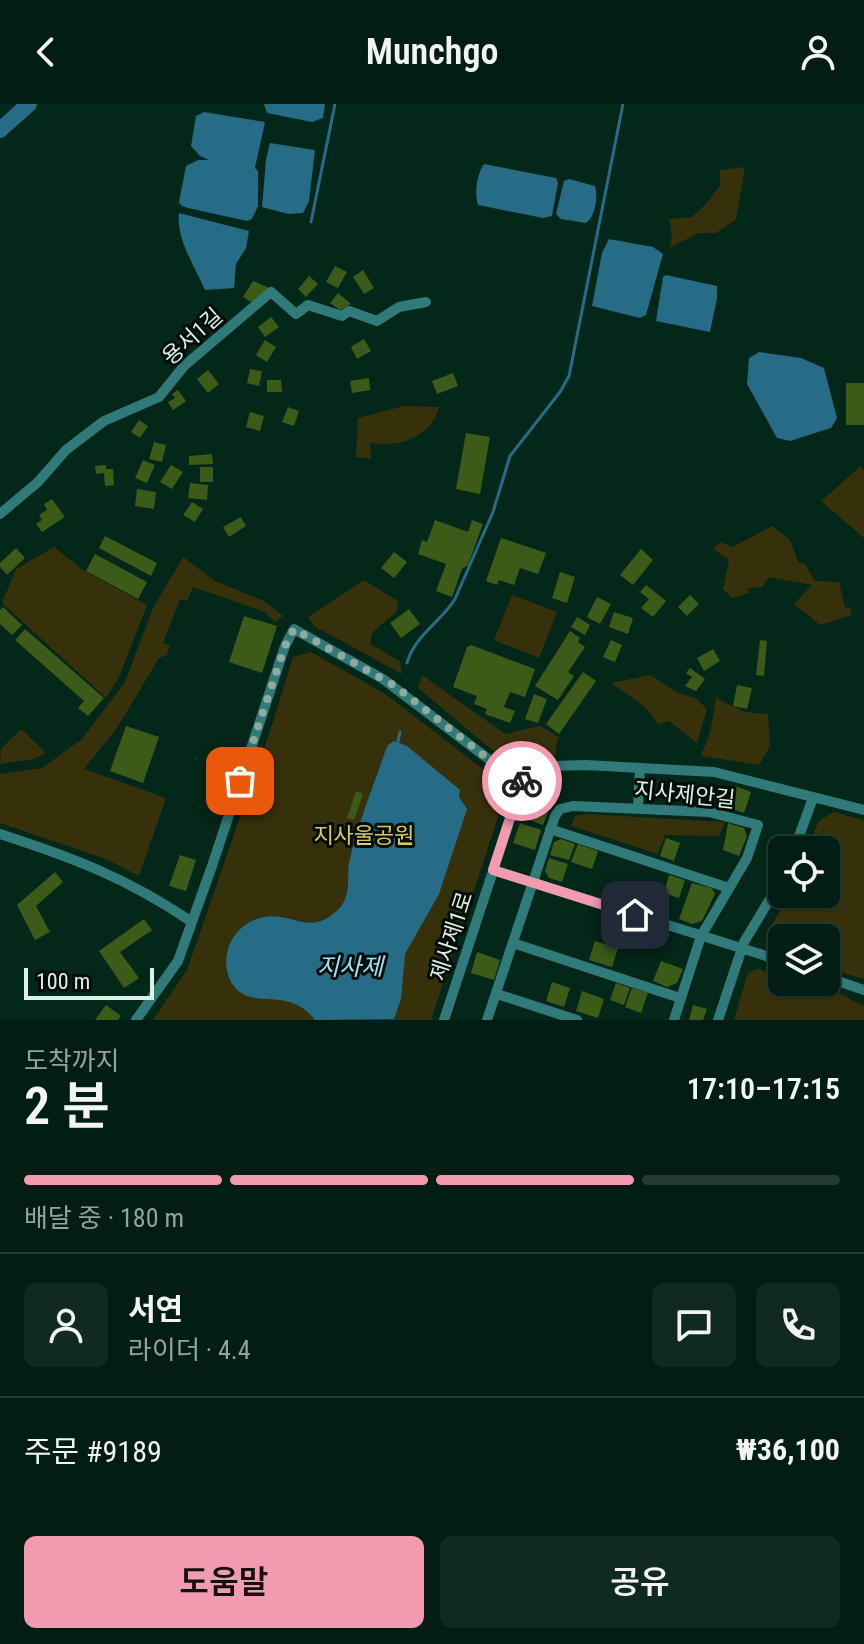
<!DOCTYPE html>
<html lang="ko">
<meta charset="utf-8">
<style>
:root{--surface:#021d13;--page:#102a21;--text:#f1f3f6;--muted:#96a2a0;--line:#233b33;--accent:#f29ab0}
body{margin:0;font-family:"Roboto Condensed","Noto Sans KR",sans-serif;background:var(--page);color:var(--text);height:100vh;display:flex;flex-direction:column;font-size:30px;white-space:nowrap}
*{box-sizing:border-box;margin:0}
p{font-size:26px;color:var(--muted)}
.icon{flex:none;width:44px;height:44px;fill:none;stroke:currentColor;stroke-width:2;stroke-linecap:round;stroke-linejoin:round}
.map{position:relative;height:916px;overflow:hidden}
.panel{display:flex;flex-direction:column;background:var(--surface);flex:1}
.panel>*{flex:none}
.fabs{position:absolute;left:768px;top:732px;display:grid;gap:16px}
.fabs a{display:grid;place-items:center;width:72px;height:72px;border-radius:12px;background:var(--surface);box-shadow:0 2px 6px #0004,0 0 0 2px var(--line);font-size:40px}
.scale{position:absolute;left:24px;bottom:20px;width:130px;box-sizing:border-box;padding-left:8px;border:4px solid #ddf0e6;border-top:0;font-size:22px;line-height:28px;white-space:nowrap;color:#ddf0e6;-webkit-text-stroke:6px #020d07;paint-order:stroke}
.pin{position:absolute;display:grid;place-items:center;width:68px;height:68px;color:#fff;margin:-34px;border-radius:16px;box-shadow:0 4px 12px #0006}
.courier{position:absolute;display:grid;place-items:center;width:80px;height:80px;margin:-40px;border:6px solid #f29ab0;border-radius:50%;background:#fff;color:#222;box-shadow:0 2px 10px #0007}
.head em{font-style:normal;font-weight:600}
.head div{display:flex;flex-direction:column-reverse}
.head{display:flex;align-items:center;justify-content:space-between;height:136px;padding:0 24px}
h1{font-size:52px;font-weight:600;line-height:60px}
.bar{display:grid;grid-template-columns:repeat(4,1fr);gap:12px 8px;align-content:center;height:96px;padding:0 24px}
.bar i{height:10px;border-radius:6px;background:var(--line)}
.bar .on{background:var(--accent)}
.bar p{grid-column:span 4}
.line{display:flex;align-items:center;gap:20px;padding:0 24px;border-top:2px solid var(--line)}
.line div{flex:1}
.round{display:grid;place-items:center;flex:none;width:84px;height:84px;border-radius:12px;background:var(--page)}
.primary-button{display:flex;gap:16px;margin-top:auto;padding:16px 24px}
.primary-button a{flex:1;height:92px;border-radius:12px;background:var(--accent);color:#111;font-size:32px;font-weight:600;line-height:92px;text-align:center}
.primary-button a+a{background:var(--page);color:var(--text)}
header{display:flex;justify-content:space-between;align-items:center;height:104px;padding:0 24px;background:var(--surface);font-size:36px;font-weight:600}
.map>svg:first-child{display:block}
.green{fill:#37310b}
.water{fill:#266c87}
.lines{fill:none;stroke-linecap:round;stroke-linejoin:round}
.stream{stroke:#266c87;stroke-width:3}
.river{stroke:#266c87;stroke-width:16}
.building{fill:#3c5b19}
.minor{stroke:#307a7a;stroke-width:10}
.done{stroke:#91aa9e;stroke-width:8;stroke-dasharray:0 14.4}
.route{stroke:#f29ab0;stroke-width:10}
.labels{text-anchor:middle;stroke-width:6;stroke-linejoin:round;paint-order:stroke}
.street-label{font-size:22px;fill:#ddf0e6;stroke:#020d07}
.park-label{font-size:22px;fill:#dcc95c;stroke:#020d07}
.water-label{font-size:24px;font-style:italic;fill:#9ee1fe;stroke:#020d07}
</style>
<header><svg class="icon" aria-label="back" viewBox="0 0 24 24"><path d="M15 5l-7 7 7 7"/></svg>Munchgo<svg class="icon" aria-label="person" viewBox="0 0 24 24"><circle cx="12" cy="8" r="4"/><path d="M4 21q1-7 8-7t8 7"/></svg></header>
<div class="map">
<svg width="864" height="916" viewBox="0 0 864 916">
<rect width="100%" height="100%" fill="#032719"/>
<!-- green -->
<path class="green" d="M 745,63 L 736,115 L 716,129 L 699,129 L 669,144 L 672,133 L 669,115 L 692,113 L 707,99 L 720,81 L 720,66 Z
M 404,302 L 439,303 C 431,333 400,344 370,339 L 371,355 L 356,353 L 358,314 Z
M 861,362 L 864,366 L 864,434 L 821,397 Z
M 772,422 L 790,436 L 798,458 L 805,460 L 815,477 L 839,478 L 845,503 L 851,504 L 851,511 L 820,521 L 794,500 L 812,481 L 769,473 L 762,483 L 748,484 L 749,489 L 732,494 L 723,485 L 729,456 L 713,445 L 720,438 L 733,443 Z
M 54,443 L 83,466 L 147,501 L 119,573 L 106,594 L 2,499 L 16,465 Z
M 183,453 L 215,477 L 264,497 L 283,512 L 275,518 L 265,508 L 193,483 L 187,497 L 180,495 L 163,539 L 170,541 L 167,551 L 159,554 L 117,624 L 84,665 L 166,694 L 139,772 L 106,755 L 0,719 L 0,670 L 42,664 L 82,635 L 125,578 L 153,504 Z
M 364,476 L 398,497 L 397,507 L 372,529 L 370,540 L 400,557 L 402,570 L 314,522 L 308,513 Z
M 512,491 L 557,508 L 539,554 L 494,536 Z
M 311,548 L 384,589 L 492,672 L 503,698 L 431,916 L 153,916 L 187,866 L 272,621 L 293,553 Z
M 422,571 L 505,630 L 540,622 L 559,633 L 556,641 L 556,651 L 515,657 L 498,651 L 418,584 Z
M 650,571 L 676,588 L 697,595 L 707,605 L 697,639 L 669,617 L 659,620 L 645,603 L 611,579 Z
M 716,594 L 745,608 L 768,610 L 770,642 L 759,661 L 701,652 L 710,628 Z
M 21,625 L 46,649 L 34,655 L 0,660 L 1,645 Z
M 833,708 L 864,716 L 864,875 L 826,864 L 826,834 L 782,834 L 782,843 L 774,841 L 767,829 L 790,790 L 826,790 L 826,746 L 808,746 L 818,718 Z
M 587,710 L 725,718 L 719,732 L 665,731 L 658,750 L 571,722 L 575,712 Z
M 758,865 L 782,872 L 782,878 C 800,878 818,880 835,887 C 845,891 853,898 864,902 L 864,916 L 734,916 L 748,868 Z"/>
<!-- water -->
<path class="water" d="M 264,0 L 325,0 L 323,14 L 312,18 L 267,9 Z
M 204,8 L 265,18 L 255,64 L 258,67 L 258,102 L 252,115 L 247,117 L 188,104 L 182,102 L 179,98 L 186,62 L 198,56 L 209,56 L 200,52 L 191,42 L 196,12 Z
M 270,39 L 315,46 L 309,97 L 303,109 L 288,110 L 262,103 L 266,56 Z
M 484,60 L 556,74 L 558,79 L 552,112 L 543,114 L 478,101 C 474,89 477,70 484,60 Z
M 569,75 L 595,82 C 598,93 596,111 586,119 L 561,115 L 556,110 L 564,77 Z
M 179,109 L 249,127 L 246,144 L 236,160 L 234,184 L 205,186 C 195,163 176,135 179,109 Z
M 609,135 L 653,143 L 663,150 L 646,211 L 640,214 L 592,202 L 602,149 Z
M 666,171 L 717,182 L 717,194 L 710,228 L 656,217 L 663,173 Z
M 759,248 L 801,254 L 824,264 L 837,314 L 831,324 L 790,337 L 777,334 L 747,280 L 749,254 Z
M 394,637 L 407,642 L 460,686 L 459,693 L 467,705 L 439,790 L 405,850 L 401,895 L 394,915 L 315,916 C 287,879 250,910 231,878 C 225,867 225,853 229,842 C 233,832 239,825 248,819 C 284,799 301,831 329,813 C 336,808 342,803 345,795 C 350,783 347,771 349,759 C 357,721 373,684 385,648 L 388,641 Z"/>
<g class="lines">
<!-- stream -->
<path class="stream" d="M 311,118 L 335,0
M 407,559 C 415,531 441,518 455,495 L 493,408 L 510,352 L 560,288 L 569,272 L 623,0
M 398,637 L 400,628"/>
<!-- river -->
<path class="river" d="M 0,26 L 29,0"/>
</g>
<!-- building -->
<path class="building" d="M 335,162 L 347,168 L 338,184 L 326,178 Z
M 363,166 L 374,184 L 364,190 L 353,173 Z
M 309,172 L 318,180 L 306,193 L 298,185 Z
M 253,177 L 269,184 L 254,200 L 243,193 Z
M 338,189 L 351,200 L 340,206 L 330,199 Z
M 271,213 L 279,223 L 265,233 L 258,223 Z
M 364,235 L 371,247 L 357,255 L 351,243 Z
M 265,236 L 276,243 L 267,258 L 256,251 Z
M 250,265 L 262,267 L 259,282 L 247,279 Z
M 208,266 L 219,280 L 208,289 L 197,275 Z
M 453,269 L 458,282 L 437,290 L 432,277 Z
M 369,274 L 370,286 L 352,289 L 350,277 Z
M 267,276 L 281,276 L 282,288 L 267,288 Z
M 846,279 L 864,279 L 864,321 L 846,321 Z
M 178,286 L 186,297 L 173,306 L 168,298 L 175,294 L 172,290 Z
M 288,303 L 299,307 L 294,322 L 282,318 Z
M 250,308 L 264,312 L 260,327 L 246,323 Z
M 139,316 L 148,322 L 140,334 L 131,328 Z
M 466,329 L 490,333 L 480,390 L 456,385 Z
M 154,338 L 166,341 L 162,358 L 149,355 Z
M 212,350 L 213,360 L 189,361 L 189,352 Z
M 143,356 L 155,361 L 147,379 L 135,374 Z
M 106,361 L 106,365 L 113,365 L 114,381 L 105,382 L 104,369 L 96,370 L 95,362 Z
M 171,361 L 183,368 L 172,385 L 160,378 Z
M 200,363 L 213,363 L 213,378 L 200,378 Z
M 190,379 L 208,381 L 207,396 L 188,394 Z
M 137,385 L 156,388 L 154,405 L 135,402 Z
M 52,395 L 65,413 L 42,428 L 36,420 L 42,416 L 39,411 L 47,406 L 44,400 Z
M 192,398 L 203,405 L 195,418 L 183,411 Z
M 241,413 L 246,422 L 229,433 L 223,423 Z
M 435,416 L 468,428 L 472,416 L 483,420 L 468,461 L 462,465 L 452,493 L 436,487 L 446,460 L 418,450 L 422,436 L 427,438 Z
M 105,432 L 157,459 L 151,472 L 99,444 Z
M 501,434 L 546,449 L 538,470 L 520,464 L 514,481 L 499,476 L 497,481 L 486,477 Z
M 16,444 L 25,454 L 7,471 L 0,463 L 0,459 Z
M 641,445 L 653,456 L 633,481 L 620,471 Z
M 394,448 L 407,458 L 394,474 L 381,464 Z
M 95,450 L 147,478 L 138,495 L 86,467 Z
M 560,468 L 575,473 L 567,499 L 552,494 Z
M 646,481 L 666,497 L 653,513 L 641,504 L 649,495 L 640,488 Z
M 690,491 L 699,500 L 687,512 L 678,503 Z
M 597,493 L 611,500 L 600,520 L 587,513 Z
M 3,503 L 22,521 L 12,531 L 0,520 L 0,506 Z
M 409,505 L 420,520 L 401,534 L 390,519 Z
M 614,508 L 633,514 L 628,530 L 609,523 Z
M 244,512 L 277,522 L 262,569 L 229,558 Z
M 577,513 L 590,521 L 585,531 L 571,523 Z
M 25,525 L 104,594 L 88,612 L 78,604 L 84,597 L 15,536 Z
M 570,527 L 580,534 L 578,538 L 585,543 L 568,568 L 574,572 L 558,596 L 535,582 Z
M 611,536 L 622,541 L 615,558 L 603,553 Z
M 760,536 L 767,537 L 764,572 L 756,571 Z
M 471,541 L 535,565 L 525,593 L 510,588 L 504,603 L 515,607 L 510,619 L 485,610 L 487,605 L 474,600 L 477,592 L 453,583 L 467,543 Z
M 713,545 L 720,557 L 704,567 L 697,554 Z
M 690,564 L 705,575 L 696,587 L 685,582 L 692,573 L 686,569 Z
M 583,568 L 596,577 L 559,630 L 546,620 Z
M 737,581 L 752,584 L 747,605 L 733,602 Z
M 534,590 L 547,595 L 538,619 L 525,615 Z
M 126,622 L 159,633 L 143,679 L 110,667 Z
M 735,682 L 751,688 L 744,709 L 727,703 Z
M 356,687 L 363,690 L 354,716 L 347,714 Z
M 527,698 L 549,706 L 543,721 L 521,713 Z
M 520,719 L 541,726 L 535,746 L 513,739 Z
M 728,719 L 744,724 L 747,732 L 739,752 L 723,746 Z
M 666,734 L 680,739 L 674,757 L 660,752 Z
M 561,735 L 575,740 L 569,756 L 550,751 L 554,738 Z
M 578,740 L 598,747 L 592,765 L 571,758 Z
M 180,751 L 196,756 L 186,787 L 169,782 Z
M 549,754 L 568,760 L 562,778 L 549,774 L 545,767 Z
M 55,768 L 63,778 L 36,802 L 50,828 L 35,836 L 17,801 Z
M 669,771 L 685,776 L 679,794 L 664,789 Z
M 692,779 L 712,784 L 715,790 L 702,817 L 692,820 L 679,815 Z
M 144,815 L 152,826 L 120,848 L 139,874 L 124,884 L 99,847 Z
M 595,837 L 618,844 L 612,863 L 589,856 Z
M 477,848 L 500,856 L 494,876 L 471,869 Z
M 661,857 L 683,865 L 677,879 L 667,883 L 653,877 Z
M 552,878 L 570,884 L 564,903 L 546,897 Z
M 616,879 L 630,884 L 624,901 L 610,896 Z
M 632,884 L 648,889 L 641,909 L 625,903 Z
M 582,887 L 604,895 L 598,914 L 576,907 Z
M 106,901 L 121,912 L 118,916 L 95,916 Z
M 693,901 L 707,905 L 703,916 L 689,916 Z"/>
<g class="lines">
<!-- minor -->
<path class="minor" d="M 0,410 L 38,378 L 66,346 L 104,317 L 159,293 L 184,262 L 271,188 L 296,210 L 308,201 L 342,212 L 349,207 L 377,217 L 399,203 L 426,198
M 638,704 L 640,664
M 550,725 L 729,784
M 0,730 C 74,754 127,774 192,818
M 794,746 L 813,694
M 493,766 L 782,857
M 513,839 L 680,894
M 826,873 L 864,886
M 497,890 L 577,916
M 136,916 L 178,857 L 212,762 L 285,542 L 294,525 L 383,575 L 495,660 L 522,669 L 552,662 L 586,661 L 714,668 L 864,706
M 444,916 L 522,679 L 522,669
M 487,916 L 555,712 L 560,705 L 573,702 L 709,708 L 758,721 L 747,754 L 701,832 L 674,916
M 718,916 L 744,838 L 782,775"/>
</g>
<g class="lines">
<!-- done -->
<path class="done" d="M 240,677 L 285,542 L 294,525 L 395,582 L 495,660 L 522,669 L 522,677"/>
<!-- route -->
<path class="route" d="M 522,677 L 493,766 L 635,811"/>
</g>
<g class="labels">
<!-- street labels -->
<g class="street-label">
<text transform="translate(192 232) rotate(-42)" y="8">용서1길</text>
<text transform="translate(685 690) rotate(6)" y="8">지사제안길</text>
<text transform="translate(451 832) rotate(-72)" y="8">제사제1로</text>
</g>
<!-- park labels -->
<g class="park-label">
<text x="364" y="739">지사울공원</text>
</g>
<!-- water labels -->
<g class="water-label">
<text x="350" y="871">지사제</text>
</g>
</g>
</svg>
<div class="fabs">
<a><svg class="icon" aria-label="locate" viewBox="0 0 24 24"><circle cx="12" cy="12" r="6"/><path d="M12 2v4M12 18v4M2 12h4M18 12h4"/></svg></a>
<a><svg class="icon" aria-label="layers" viewBox="0 0 24 24"><path d="M12 4l9 5-9 5-9-5zM3 14l9 5 9-5"/></svg></a>
</div>
<div class="scale">100 m</div>
<div class="pin" style="left:240px;top:677px;background:#ea580c"><svg class="icon" aria-label="bag" viewBox="0 0 24 24"><path d="M5 8h14l-1 12H6zM9 8a3 3 0 0 1 6 0"/></svg></div>
<div class="pin" style="left:635px;top:811px;background:#1f2937"><svg class="icon" aria-label="home" viewBox="0 0 24 24"><path d="M3 11l9-7 9 7M6 9v11h12V9"/></svg></div>
<div class="courier" style="left:522px;top:677px"><svg class="icon" aria-label="bike" viewBox="0 0 24 24"><circle cx="6" cy="16" r="4"/><circle cx="18" cy="16" r="4"/><path d="M6 16l4-8h5l3 8M10 8l3 8H6M13 5h3"/></svg></div>
</div>
<section class="panel">
<div class="head"><div><h1>2 분</h1><p>도착까지</p></div><em>17:10–17:15</em></div>
<div class="bar"><i class="on"></i><i class="on"></i><i class="on"></i><i></i><p>배달 중 · 180 m</p></div>
<div class="line" style="height:144px"><a class="round"><svg class="icon" aria-label="person" viewBox="0 0 24 24"><circle cx="12" cy="8" r="4"/><path d="M4 21q1-7 8-7t8 7"/></svg></a><div><b>서연</b><p>라이더 · 4.4</p></div><a class="round"><svg class="icon" aria-label="chat" viewBox="0 0 24 24"><path d="M4 5h16v11H9l-5 4z"/></svg></a><a class="round"><svg class="icon" aria-label="phone" viewBox="0 0 24 24"><path d="M5 4h4l2 5-3 2q2 4 5 5l2-3 5 2v4C11 20 4 13 5 4z"/></svg></a></div>
<div class="line" style="height:104px"><div>주문 #9189</div><b>₩36,100</b></div>
<div class="primary-button"><a>도움말</a><a>공유</a></div>
</section>
